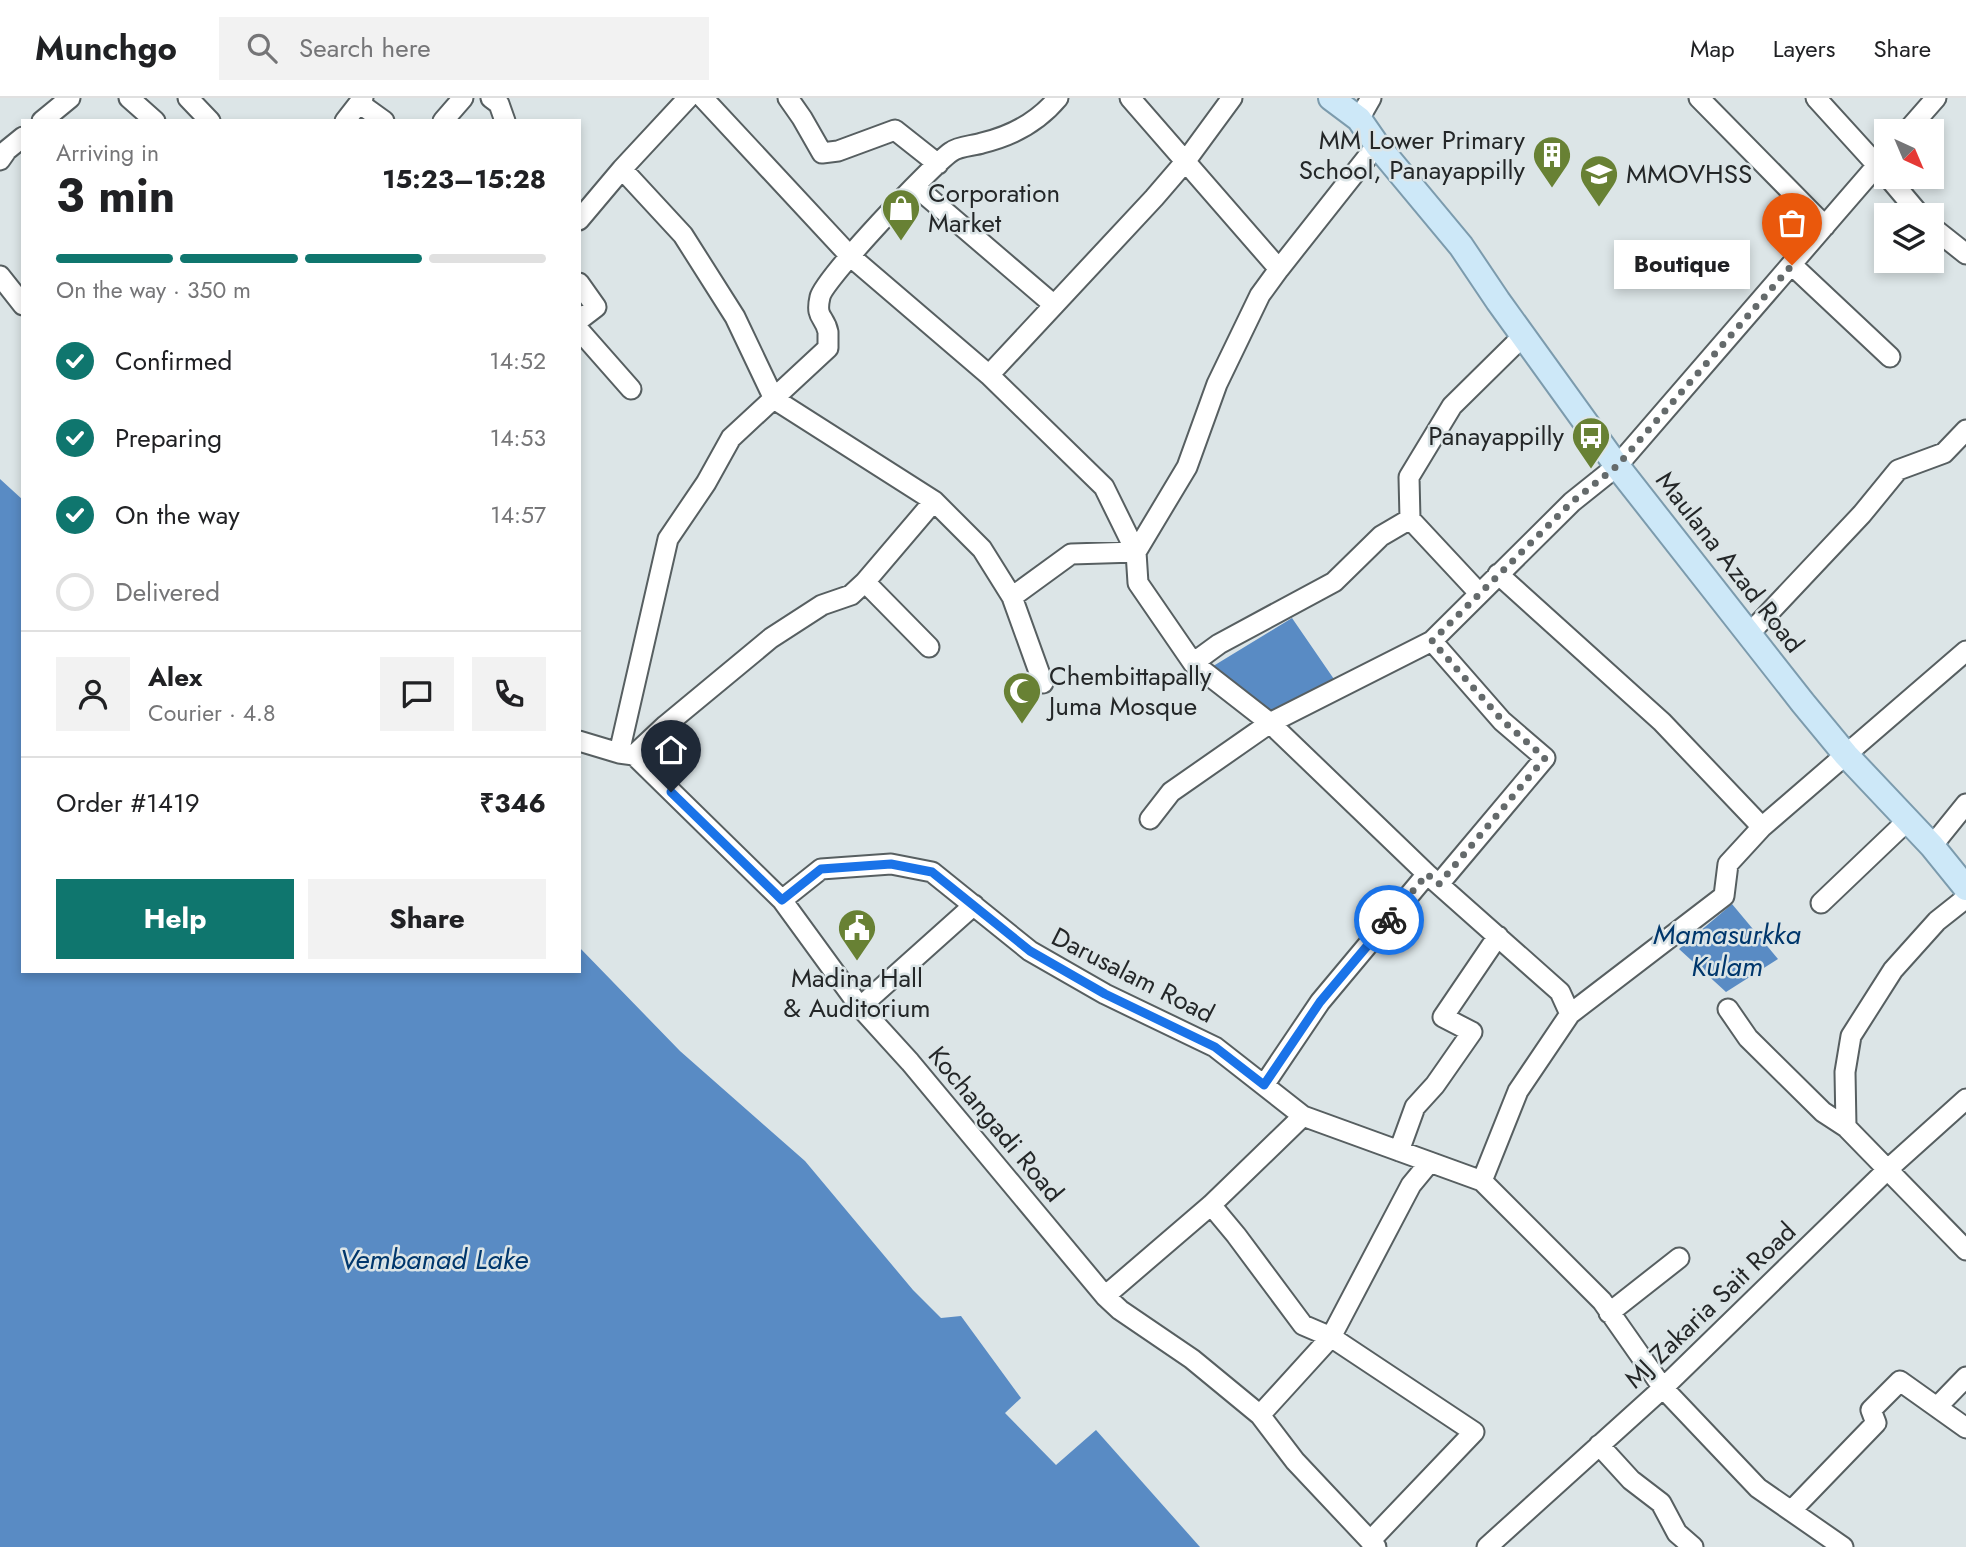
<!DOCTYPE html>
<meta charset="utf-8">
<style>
:root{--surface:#fff;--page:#f2f2f2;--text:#202124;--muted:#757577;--line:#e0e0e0;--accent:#0f766e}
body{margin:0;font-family:Jost,sans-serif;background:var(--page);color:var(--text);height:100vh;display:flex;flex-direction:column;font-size:26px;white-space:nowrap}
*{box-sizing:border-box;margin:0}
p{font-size:23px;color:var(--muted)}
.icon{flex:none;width:38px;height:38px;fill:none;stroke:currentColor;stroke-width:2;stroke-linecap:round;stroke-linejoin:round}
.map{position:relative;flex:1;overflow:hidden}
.sheet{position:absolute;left:21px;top:21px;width:560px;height:854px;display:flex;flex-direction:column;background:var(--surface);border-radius:0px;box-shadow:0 4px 10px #0003}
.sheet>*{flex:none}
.needle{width:46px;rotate:136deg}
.buttons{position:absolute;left:1874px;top:21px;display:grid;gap:14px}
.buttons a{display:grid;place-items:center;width:70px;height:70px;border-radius:0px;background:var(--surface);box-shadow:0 4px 10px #0003;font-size:35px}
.pin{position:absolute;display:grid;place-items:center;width:60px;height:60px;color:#fff;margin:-72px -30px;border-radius:50% 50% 50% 0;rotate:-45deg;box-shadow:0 0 7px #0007}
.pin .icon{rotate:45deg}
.courier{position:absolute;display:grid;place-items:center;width:70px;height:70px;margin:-35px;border:5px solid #1a73e8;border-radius:50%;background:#fff;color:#222;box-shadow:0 2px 9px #0007}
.bubble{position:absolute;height:49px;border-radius:0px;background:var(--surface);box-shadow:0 4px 10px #0003;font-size:23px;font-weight:700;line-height:49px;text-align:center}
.head em{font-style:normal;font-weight:700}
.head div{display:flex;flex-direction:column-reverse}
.head{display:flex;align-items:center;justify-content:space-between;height:119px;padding:0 35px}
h1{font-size:46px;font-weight:700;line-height:52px}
.bar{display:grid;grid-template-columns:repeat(4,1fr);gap:10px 7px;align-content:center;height:84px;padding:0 35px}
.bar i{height:9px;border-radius:5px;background:var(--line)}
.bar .current{background:var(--accent)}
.bar p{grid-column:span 4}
.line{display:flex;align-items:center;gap:18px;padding:0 35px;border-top:2px solid var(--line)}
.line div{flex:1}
.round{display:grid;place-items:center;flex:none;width:74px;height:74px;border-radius:0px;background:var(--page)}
ol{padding:0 35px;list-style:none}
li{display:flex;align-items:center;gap:21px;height:77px}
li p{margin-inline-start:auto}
li .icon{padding:7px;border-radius:50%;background:var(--accent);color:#fff;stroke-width:4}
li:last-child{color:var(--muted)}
li i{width:38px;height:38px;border:4px solid var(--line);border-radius:50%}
.cta{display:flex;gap:14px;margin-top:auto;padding:14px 35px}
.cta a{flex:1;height:80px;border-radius:0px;background:var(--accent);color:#fff;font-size:28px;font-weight:700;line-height:80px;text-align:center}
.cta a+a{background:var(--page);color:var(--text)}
header{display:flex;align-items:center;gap:42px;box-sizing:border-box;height:98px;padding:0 35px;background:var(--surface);border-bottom:2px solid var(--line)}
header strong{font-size:33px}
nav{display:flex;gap:38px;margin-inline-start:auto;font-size:24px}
.search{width:490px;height:63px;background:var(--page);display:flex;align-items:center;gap:18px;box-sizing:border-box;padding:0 24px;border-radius:0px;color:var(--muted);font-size:26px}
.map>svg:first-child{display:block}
.water{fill:#598bc4}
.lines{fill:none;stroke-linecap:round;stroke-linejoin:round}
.minor-casing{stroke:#575f61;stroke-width:23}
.major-casing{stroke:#7c9bad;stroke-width:28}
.minor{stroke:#fff;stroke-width:19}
.major{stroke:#cde8f8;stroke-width:24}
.done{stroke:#646a6b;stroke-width:7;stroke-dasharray:0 12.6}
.route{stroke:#1a73e8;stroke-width:9}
.labels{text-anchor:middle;stroke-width:5;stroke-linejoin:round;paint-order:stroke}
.poi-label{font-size:26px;fill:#242728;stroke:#dce5e7;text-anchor:start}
.street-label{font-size:26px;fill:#242728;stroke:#dce5e7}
.water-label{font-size:28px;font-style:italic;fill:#00376c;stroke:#dce5e7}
</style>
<header>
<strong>Munchgo</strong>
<div class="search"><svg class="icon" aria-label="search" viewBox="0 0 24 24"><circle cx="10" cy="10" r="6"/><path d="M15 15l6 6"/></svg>Search here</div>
<nav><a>Map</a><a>Layers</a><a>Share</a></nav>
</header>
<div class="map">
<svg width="1966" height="1449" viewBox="0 0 1966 1449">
<rect width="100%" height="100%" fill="#dce5e7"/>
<!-- water -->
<path class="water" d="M 0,381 L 23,402 L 23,873 L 579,873 L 579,849 L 680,953 L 805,1063 L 913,1192 L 941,1220 L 961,1218 L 1021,1300 L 1005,1315 L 1056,1367 L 1096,1332 L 1200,1449 L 0,1449 Z
M 1292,520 L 1338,587 L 1272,620 L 1210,570 Z
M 1732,806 L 1778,861 L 1726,894 L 1679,851 Z"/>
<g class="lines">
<!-- minor casing -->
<g class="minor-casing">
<path id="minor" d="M 129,0 L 155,23
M 188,0 L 210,23
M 491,0 L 499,6 L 505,23
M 703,0 L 850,158 L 989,277 L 1104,389 L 1136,454 L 1138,485 L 1193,565 L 1270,625 L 1427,776 L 1560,894 L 1570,916 L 1518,993 L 1482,1083
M 788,0 L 802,20 L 822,55 L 838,53 L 895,32 L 938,66
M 1130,0 L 1279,171
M 1699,0 L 1825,128
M 1816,0 L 1886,77
M 359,5 L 384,23
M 1359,21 L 1371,0
M 42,23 L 70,0
M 345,23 L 363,0
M 443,23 L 463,0
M 1907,33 L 1936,0
M 0,62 L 7,52 L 23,39
M 622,71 L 683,137 L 735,219 L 774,301 L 934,403 L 982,451 L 1012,499 L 1043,585
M 1888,79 L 1920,117
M 915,88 L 1054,207
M 579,122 L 622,71 L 688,0
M 1932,129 L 1966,156
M 1792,167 L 1890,259
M 0,178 L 23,207
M 579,185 L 596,209 L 579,222
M 579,232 L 631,291
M 989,277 L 1154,100 L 1185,64 L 1232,0
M 1498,476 L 1662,624 L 1762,729
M 865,484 L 929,549
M 1479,495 L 1410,421 L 1409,379 L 1452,308 L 1523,238
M 1012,499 L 1071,456 L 1136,454 L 1187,369 L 1217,286 L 1260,197 L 1279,171 L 1377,47
M 1749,536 L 1862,416 L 1898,372 L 1944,355 L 1966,332
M 1432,543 L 1502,623 L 1545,660 L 1439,786
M 1193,565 L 1219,546 L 1334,484 L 1381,438 L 1410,421
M 579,643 L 619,655 L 634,657 L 782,802 L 860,909 L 910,964 L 1105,1198 L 1120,1212 L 1192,1261 L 1260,1317 L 1295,1363 L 1376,1449
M 619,655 L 668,441 L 706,385 L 731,340 L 828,250 C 828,245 828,238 828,234 C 825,218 815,221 820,199 C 824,181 932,67 951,54 C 959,48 973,48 982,45 C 1012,38 1038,24 1058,0
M 634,657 L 666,627 L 771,540 L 822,507 L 851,497 L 865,484 L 934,403
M 1150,721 L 1171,694 L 1270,625 L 1432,543 L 1572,404 L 1617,368 L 1886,57
M 1932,748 L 1966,706
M 1966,800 L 1937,823 L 1893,872 L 1851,938 L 1845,974 L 1846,1029 L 1966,1152
M 782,802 L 821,771 L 891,766 L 932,774 L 1030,853 L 1105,896 L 1215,949 L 1303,1018 L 1482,1083 L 1602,1203 L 1663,1290 L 1758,1390 L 1843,1449
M 1821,805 L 1907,723
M 860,909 L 974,807
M 1728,911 L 1748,940 L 1823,1014 L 1846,1029
M 1570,916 L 1724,798 L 1728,766 L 1762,729 L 1966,553
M 1264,987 L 1320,904 L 1427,776
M 1399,1053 L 1415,1009 L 1435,987 L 1472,934 L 1443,919 L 1498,838
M 1211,1107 L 1236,1137 L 1303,1227 L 1331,1239 L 1474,1334 L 1370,1443
M 1105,1198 L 1211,1107 L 1303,1018
M 1609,1215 L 1679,1160
M 1937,1309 L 1966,1279
M 1260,1317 L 1331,1239 L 1411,1087 L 1430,1064
M 1599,1347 L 1631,1382 L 1661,1405 L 1677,1435 L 1693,1449
M 1791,1413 L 1876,1325 L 1871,1312 L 1900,1283 L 1966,1330
M 1487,1449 L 1663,1290 L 1887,1072 L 1966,1001"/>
</g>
<!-- major casing -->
<g class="major-casing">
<path id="major" d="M 1331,0 L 1359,21 L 1377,47 L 1461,148 L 1498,203 L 1617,368 L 1803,605 L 1846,657 L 1932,748 L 1966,790"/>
</g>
<!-- minor -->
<use href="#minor" class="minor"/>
<!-- major -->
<use href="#major" class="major"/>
</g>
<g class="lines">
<!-- done -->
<path class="done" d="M 1389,822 L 1427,776 L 1439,786 L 1545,660 L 1503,623 L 1432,543 L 1572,404 L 1617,368 L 1792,167"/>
<!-- route -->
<path class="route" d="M 671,694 L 782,802 L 821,771 L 891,766 L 932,774 L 1030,853 L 1105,896 L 1215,949 L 1264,987 L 1320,904 L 1389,822"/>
</g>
<!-- icons -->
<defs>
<g id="building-pin" transform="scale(2.0125)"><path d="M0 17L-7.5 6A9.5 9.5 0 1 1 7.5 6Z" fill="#688134" stroke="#dce5e7"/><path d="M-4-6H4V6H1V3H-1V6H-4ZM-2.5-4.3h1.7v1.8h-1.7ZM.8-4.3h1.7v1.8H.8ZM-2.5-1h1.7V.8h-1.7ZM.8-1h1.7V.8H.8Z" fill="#fff"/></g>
<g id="school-pin" transform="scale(2.0125)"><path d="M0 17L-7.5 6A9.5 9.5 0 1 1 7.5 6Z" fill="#688134" stroke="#dce5e7"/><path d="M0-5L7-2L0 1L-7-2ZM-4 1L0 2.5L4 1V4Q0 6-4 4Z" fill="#fff"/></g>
<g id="shop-pin" transform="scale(2.0125)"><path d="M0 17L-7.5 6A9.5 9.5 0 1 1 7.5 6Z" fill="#688134" stroke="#dce5e7"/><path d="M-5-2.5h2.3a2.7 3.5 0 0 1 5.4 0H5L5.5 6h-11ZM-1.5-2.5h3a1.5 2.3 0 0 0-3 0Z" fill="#fff"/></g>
<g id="bus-pin" transform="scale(2.0125)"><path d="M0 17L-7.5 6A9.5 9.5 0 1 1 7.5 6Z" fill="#688134" stroke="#dce5e7"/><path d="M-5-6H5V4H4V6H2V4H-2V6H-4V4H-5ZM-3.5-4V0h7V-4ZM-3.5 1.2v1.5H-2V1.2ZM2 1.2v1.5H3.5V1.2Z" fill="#fff"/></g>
<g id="mosque-pin" transform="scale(2.0125)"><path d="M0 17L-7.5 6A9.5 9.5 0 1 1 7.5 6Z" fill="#688134" stroke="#dce5e7"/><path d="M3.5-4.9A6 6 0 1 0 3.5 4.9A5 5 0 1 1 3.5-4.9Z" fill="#fff"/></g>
<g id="civic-pin" transform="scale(2.0125)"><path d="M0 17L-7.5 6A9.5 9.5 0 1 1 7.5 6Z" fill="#688134" stroke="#dce5e7"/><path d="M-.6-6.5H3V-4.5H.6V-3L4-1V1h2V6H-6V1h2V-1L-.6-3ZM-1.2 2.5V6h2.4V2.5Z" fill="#fff"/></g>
</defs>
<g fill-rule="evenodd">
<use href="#building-pin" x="1552" y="57"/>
<use href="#school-pin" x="1599" y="76"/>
<use href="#shop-pin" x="901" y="110"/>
<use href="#bus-pin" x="1591" y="338"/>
<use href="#mosque-pin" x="1022" y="593"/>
<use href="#civic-pin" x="857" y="830"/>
</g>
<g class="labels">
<!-- poi labels -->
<g class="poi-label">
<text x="1525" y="51" text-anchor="end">MM Lower Primary<tspan x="1525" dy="30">School, Panayappilly</tspan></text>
<text x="1626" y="85">MMOVHSS</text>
<text x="928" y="104">Corporation<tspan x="928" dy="30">Market</tspan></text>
<text x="1564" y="347" text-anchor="end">Panayappilly</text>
<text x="1049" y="587">Chembittapally<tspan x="1049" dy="30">Juma Mosque</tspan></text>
<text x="857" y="889" text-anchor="middle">Madina Hall<tspan x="857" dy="30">&amp; Auditorium</tspan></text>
</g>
<!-- street labels -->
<g class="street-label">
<text transform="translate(1730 464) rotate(52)" y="9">Maulana Azad Road</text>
<text transform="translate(1133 877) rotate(27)" y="9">Darusalam Road</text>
<text transform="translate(996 1026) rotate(50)" y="9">Kochangadi Road</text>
<text transform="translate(1710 1207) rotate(-44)" y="9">MJ Zakaria Sait Road</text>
</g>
<!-- water labels -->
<g class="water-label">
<text x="1727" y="846">Mamasurkka<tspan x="1727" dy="32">Kulam</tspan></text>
<text x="434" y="1171">Vembanad Lake</text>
</g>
</g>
</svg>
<div class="buttons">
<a><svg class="needle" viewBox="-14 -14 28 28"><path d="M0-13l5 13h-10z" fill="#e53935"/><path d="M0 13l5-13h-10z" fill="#757577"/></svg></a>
<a><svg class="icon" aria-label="layers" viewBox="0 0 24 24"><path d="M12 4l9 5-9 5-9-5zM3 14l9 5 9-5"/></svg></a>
</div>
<div class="pin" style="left:1792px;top:167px;background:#ea580c"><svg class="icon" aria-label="bag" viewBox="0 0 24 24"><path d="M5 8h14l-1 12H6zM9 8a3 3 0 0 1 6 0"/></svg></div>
<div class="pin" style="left:671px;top:694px;background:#1f2937"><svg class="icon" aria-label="home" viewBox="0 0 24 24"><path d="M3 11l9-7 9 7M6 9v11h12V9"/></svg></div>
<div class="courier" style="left:1389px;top:822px"><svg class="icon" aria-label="bike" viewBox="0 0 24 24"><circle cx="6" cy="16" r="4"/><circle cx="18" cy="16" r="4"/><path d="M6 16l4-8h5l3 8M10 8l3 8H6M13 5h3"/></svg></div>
<div class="bubble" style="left:1614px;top:142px;width:136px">Boutique</div>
<section class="sheet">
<div class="head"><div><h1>3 min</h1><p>Arriving in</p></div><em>15:23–15:28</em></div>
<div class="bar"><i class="current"></i><i class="current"></i><i class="current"></i><i></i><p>On the way · 350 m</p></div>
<ol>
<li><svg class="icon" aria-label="check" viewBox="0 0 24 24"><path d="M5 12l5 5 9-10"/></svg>Confirmed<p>14:52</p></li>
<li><svg class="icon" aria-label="check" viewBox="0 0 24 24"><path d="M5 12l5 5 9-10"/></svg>Preparing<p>14:53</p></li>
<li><svg class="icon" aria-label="check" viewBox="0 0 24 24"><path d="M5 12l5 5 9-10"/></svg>On the way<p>14:57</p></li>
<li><i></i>Delivered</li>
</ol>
<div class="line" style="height:126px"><a class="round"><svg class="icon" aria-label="person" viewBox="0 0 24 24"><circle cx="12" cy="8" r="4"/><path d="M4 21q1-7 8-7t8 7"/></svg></a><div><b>Alex</b><p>Courier · 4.8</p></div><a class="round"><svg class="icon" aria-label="chat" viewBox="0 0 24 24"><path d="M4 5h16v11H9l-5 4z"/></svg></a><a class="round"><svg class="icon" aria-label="phone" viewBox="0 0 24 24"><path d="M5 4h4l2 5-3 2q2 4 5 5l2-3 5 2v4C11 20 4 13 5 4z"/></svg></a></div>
<div class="line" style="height:91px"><div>Order #1419</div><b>₹346</b></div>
<div class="cta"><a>Help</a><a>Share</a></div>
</section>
</div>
